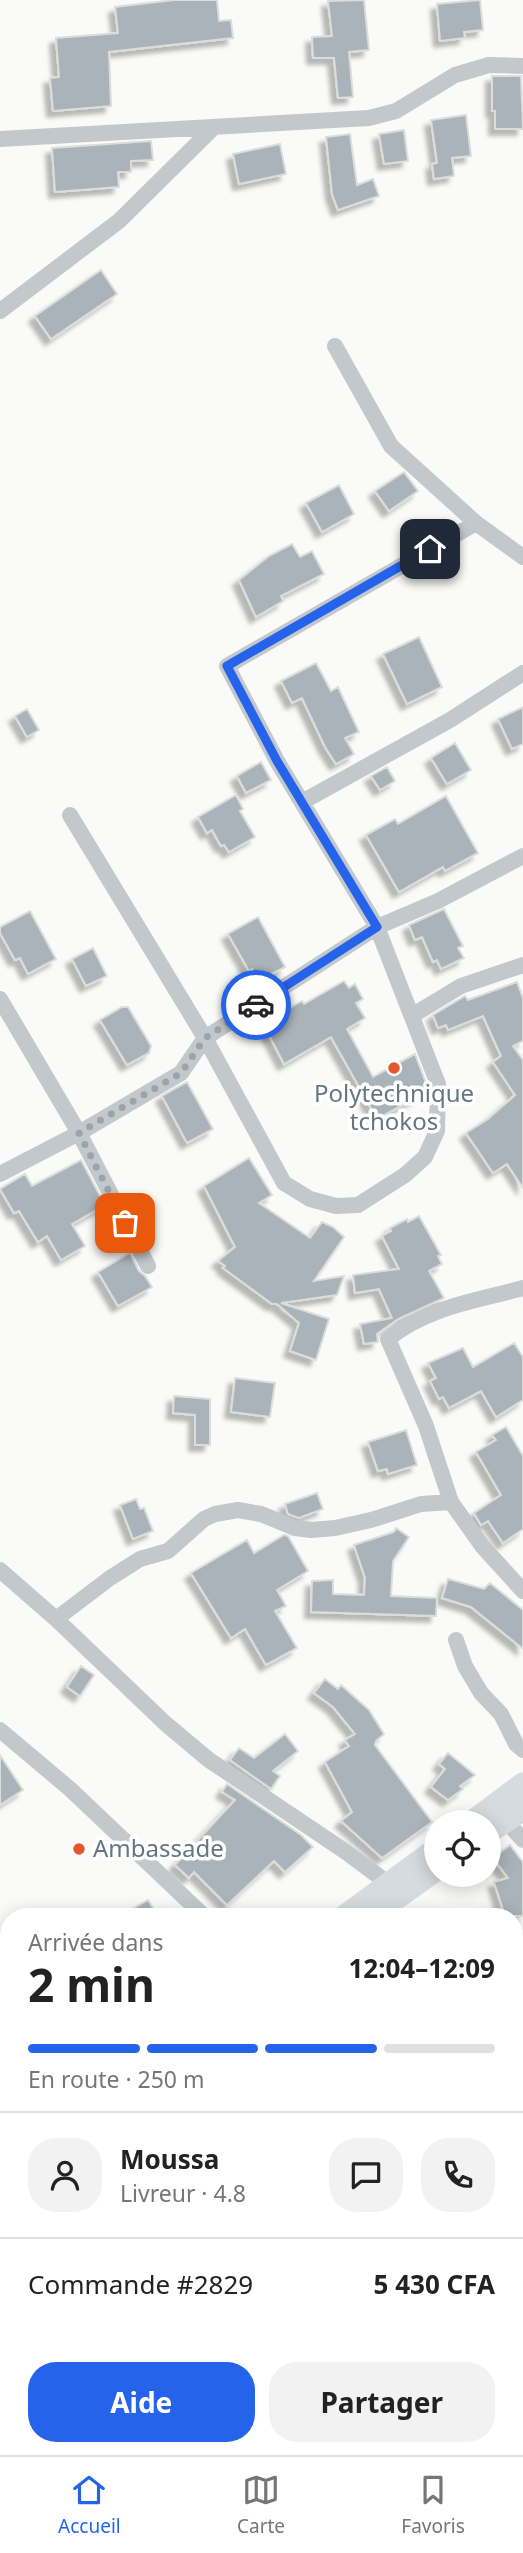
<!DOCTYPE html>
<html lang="fr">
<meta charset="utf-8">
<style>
:root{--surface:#fff;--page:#f2f2f2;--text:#222;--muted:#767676;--line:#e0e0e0;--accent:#2563eb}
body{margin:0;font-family:"Noto Sans",sans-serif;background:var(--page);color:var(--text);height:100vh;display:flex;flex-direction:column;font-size:26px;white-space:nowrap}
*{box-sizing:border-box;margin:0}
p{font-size:23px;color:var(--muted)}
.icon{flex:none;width:38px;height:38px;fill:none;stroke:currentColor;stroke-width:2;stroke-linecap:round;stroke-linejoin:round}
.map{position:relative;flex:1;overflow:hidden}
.drawer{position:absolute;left:0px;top:1908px;width:523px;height:548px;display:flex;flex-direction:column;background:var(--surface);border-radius:28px 28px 0 0;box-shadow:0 4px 18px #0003}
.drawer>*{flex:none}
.fabs{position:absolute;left:424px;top:1810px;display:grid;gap:14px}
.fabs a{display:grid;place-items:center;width:77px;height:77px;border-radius:50%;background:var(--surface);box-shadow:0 4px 18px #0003;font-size:35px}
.pin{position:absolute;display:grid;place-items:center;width:60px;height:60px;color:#fff;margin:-30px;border-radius:14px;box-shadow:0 4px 10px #0006}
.courier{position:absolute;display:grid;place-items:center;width:70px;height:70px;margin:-35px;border:5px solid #2563eb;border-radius:50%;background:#fff;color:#222;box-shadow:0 2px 9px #0007}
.headline em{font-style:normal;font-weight:700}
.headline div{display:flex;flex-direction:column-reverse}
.headline{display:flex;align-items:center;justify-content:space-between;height:119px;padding:0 28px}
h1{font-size:46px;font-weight:700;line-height:52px}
.bar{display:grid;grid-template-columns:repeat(4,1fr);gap:10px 7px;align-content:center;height:84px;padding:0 28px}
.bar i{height:9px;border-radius:5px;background:var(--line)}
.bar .selected{background:var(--accent)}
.bar p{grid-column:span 4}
.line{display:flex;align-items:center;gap:18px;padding:0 28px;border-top:2px solid var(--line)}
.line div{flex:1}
.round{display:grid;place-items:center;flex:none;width:74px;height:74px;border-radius:28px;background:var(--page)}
.button{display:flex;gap:14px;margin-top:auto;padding:14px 28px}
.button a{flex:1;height:80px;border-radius:28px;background:var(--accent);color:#fff;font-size:28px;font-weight:700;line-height:80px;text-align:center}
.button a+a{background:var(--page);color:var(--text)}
.tab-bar{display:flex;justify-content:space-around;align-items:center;height:98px;border-top:2px solid var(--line);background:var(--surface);font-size:19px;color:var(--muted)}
.tab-bar a{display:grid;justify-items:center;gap:4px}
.tab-bar .selected{color:var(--accent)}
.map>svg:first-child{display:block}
.building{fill:#aab3b9;stroke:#dcdcda;stroke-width:2;filter:url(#shadow)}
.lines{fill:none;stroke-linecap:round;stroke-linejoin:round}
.minor{stroke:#c3c8cc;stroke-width:16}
.secondary{stroke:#d6dbdf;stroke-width:23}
.done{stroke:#99a4ac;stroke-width:7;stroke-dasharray:0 12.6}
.route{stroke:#2563eb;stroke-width:9}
.poi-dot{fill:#e4572e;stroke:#fff;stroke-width:2.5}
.labels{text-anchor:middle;stroke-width:7;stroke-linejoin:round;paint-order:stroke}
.poi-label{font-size:24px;fill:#657683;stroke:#fff}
</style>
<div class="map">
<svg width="523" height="2455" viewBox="0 0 523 2455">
<defs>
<filter id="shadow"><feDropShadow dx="-6" dy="6" stdDeviation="2" flood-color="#0004"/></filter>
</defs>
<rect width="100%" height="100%" fill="#fafaf8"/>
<!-- building -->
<path class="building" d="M 174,0 L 217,0 L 219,21 L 231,20 L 233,38 L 109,52 L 111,106 L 53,111 L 50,78 L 59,77 L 56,38 L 118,33 L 115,7 Z
M 364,0 L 369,50 L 349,52 L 353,97 L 338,98 L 334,58 L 313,58 L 312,37 L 332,36 L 328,1 Z
M 480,0 L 483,30 L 464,32 L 465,38 L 440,41 L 437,4 Z
M 492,76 L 521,76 L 523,129 L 495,129 L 495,111 L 492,111 Z
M 466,115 L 471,156 L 452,158 L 454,176 L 434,179 L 432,164 L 437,163 L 431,120 Z
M 404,130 L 408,161 L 384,164 L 379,134 Z
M 350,134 L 357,185 L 373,179 L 379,196 L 338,210 L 332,194 L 326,137 Z
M 151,141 L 153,160 L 131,161 L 131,172 L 118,172 L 119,187 L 55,192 L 52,148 Z
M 280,144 L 286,174 L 239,184 L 233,154 Z
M 101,270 L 117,294 L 51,339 L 35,316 Z
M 404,472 L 418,491 L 389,511 L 375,491 Z
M 339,485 L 354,514 L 322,532 L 306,503 Z
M 292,544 L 300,557 L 312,551 L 324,574 L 281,596 L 283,601 L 256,617 L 239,580 L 269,556 Z
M 419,637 L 442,687 L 407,704 L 383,654 Z
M 316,663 L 331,691 L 338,687 L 359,732 L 345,738 L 354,754 L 336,764 L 325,747 L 302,698 L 292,703 L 281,681 Z
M 523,707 L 523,744 L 512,749 L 498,719 Z
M 27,709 L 39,730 L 27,737 L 15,716 Z
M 455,743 L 471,770 L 447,784 L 431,758 Z
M 261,762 L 271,780 L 246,793 L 237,776 Z
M 387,767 L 395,781 L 380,790 L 371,776 Z
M 236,795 L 243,809 L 240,811 L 255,837 L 229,852 L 224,845 L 221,846 L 212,830 L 207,833 L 198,817 Z
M 446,796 L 478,853 L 445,871 L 443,867 L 399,892 L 366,835 L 395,819 L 398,824 Z
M 444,909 L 463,946 L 458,948 L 464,958 L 441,969 L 437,960 L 433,962 L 422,937 L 415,940 L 409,925 Z
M 30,911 L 56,959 L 28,974 L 20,958 L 15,960 L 0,933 L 0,927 Z
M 258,917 L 285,967 L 258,981 L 252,969 L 249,971 L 228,934 Z
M 93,948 L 107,976 L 86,986 L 72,959 Z
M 344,981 L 349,988 L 355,984 L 363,999 L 356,1003 L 365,1018 L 347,1029 L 373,1077 L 415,1054 L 427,1086 L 427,1092 L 377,1119 L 331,1037 L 284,1064 L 259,1016 L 271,1008 L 275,1016 L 302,1001 L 304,1004 Z
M 517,982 L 523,998 L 523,1041 L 513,1046 L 523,1060 L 523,1188 L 507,1164 L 493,1173 L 466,1133 L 488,1119 L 515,1095 L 493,1062 L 501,1056 L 483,1016 L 448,1030 L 446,1025 L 438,1028 L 433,1015 L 465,996 L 468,1000 Z
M 122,1007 L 128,1007 L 151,1046 L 149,1053 L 127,1065 L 100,1020 Z
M 187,1082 L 213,1129 L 187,1143 L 162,1096 Z
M 249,1158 L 272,1195 L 259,1203 L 310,1238 L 322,1222 L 333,1227 L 344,1237 L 314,1281 L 344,1276 L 337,1295 L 281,1303 L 329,1319 L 316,1360 L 290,1351 L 299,1323 L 277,1304 L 272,1304 L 223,1268 L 225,1266 L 218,1261 L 235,1247 L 204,1186 Z
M 81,1160 L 105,1205 L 72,1224 L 85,1246 L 61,1260 L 47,1236 L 38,1242 L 19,1211 L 14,1213 L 0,1189 L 25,1174 L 32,1186 Z
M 419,1216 L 441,1255 L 438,1256 L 442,1264 L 429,1271 L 444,1298 L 398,1319 L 377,1334 L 378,1342 L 364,1344 L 360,1324 L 392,1318 L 379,1289 L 355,1293 L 353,1275 L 399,1269 L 382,1236 L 391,1231 L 390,1228 L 407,1219 L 408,1222 Z
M 130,1253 L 139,1271 L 145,1276 L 152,1287 L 118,1306 L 98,1272 Z
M 514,1343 L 523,1357 L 523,1400 L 496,1417 L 481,1391 L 449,1408 L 443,1397 L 439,1399 L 430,1381 L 436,1378 L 428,1363 L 463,1348 L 473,1367 Z
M 235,1378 L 275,1383 L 270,1417 L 231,1412 Z
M 174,1396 L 210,1399 L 210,1445 L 195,1445 L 195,1415 L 173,1413 Z
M 506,1427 L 523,1456 L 523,1529 L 503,1543 L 488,1521 L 481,1525 L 474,1513 L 501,1495 L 476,1452 L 496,1440 L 492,1435 Z
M 406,1430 L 417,1465 L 388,1474 L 387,1469 L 378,1471 L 368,1442 Z
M 317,1493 L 323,1509 L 299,1518 L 288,1514 L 285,1504 Z
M 136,1499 L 140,1509 L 144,1508 L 153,1531 L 133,1539 L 120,1505 Z
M 396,1528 L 409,1537 L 393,1561 L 391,1596 L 437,1598 L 436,1616 L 311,1612 L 312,1581 L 333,1580 L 333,1594 L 364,1595 L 365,1578 L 354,1545 L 394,1532 Z
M 284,1535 L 288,1536 L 308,1571 L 277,1590 L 286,1606 L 275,1611 L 297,1648 L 266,1665 L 245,1629 L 231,1638 L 191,1573 L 247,1540 L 254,1553 Z
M 448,1579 L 484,1589 L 490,1583 L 523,1610 L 523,1649 L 471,1607 L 442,1598 Z
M 81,1666 L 94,1675 L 80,1696 L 67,1687 Z
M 325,1679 L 338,1689 L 341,1685 L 369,1710 L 384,1734 L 376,1741 L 375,1745 L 432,1822 L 382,1858 L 341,1821 L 352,1812 L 325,1762 L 349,1746 L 345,1740 L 355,1734 L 333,1707 L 314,1693 Z
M 285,1734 L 298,1751 L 273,1771 L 280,1776 L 271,1789 L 230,1760 L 239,1748 L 254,1758 Z
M 448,1753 L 475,1775 L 460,1786 L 463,1789 L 448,1800 L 431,1787 L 445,1769 L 439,1764 Z
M 0,1755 L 23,1790 L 0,1805 Z
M 227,1784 L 301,1835 L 313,1847 L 285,1872 L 274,1861 L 227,1905 L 194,1872 L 189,1878 L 175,1865 L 235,1800 L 222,1792 Z
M 510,1845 L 523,1862 L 523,1916 L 505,1916 L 494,1882 L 508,1878 L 493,1858 Z
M 148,1900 L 158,1916 L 120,1916 Z"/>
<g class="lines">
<!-- minor -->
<path class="minor" d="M 0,139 L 369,118 L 396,111 L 455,75 L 489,65 L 523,66
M 0,311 L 119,221 L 212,129
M 335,346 L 391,446 L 476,523 L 523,557
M 302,802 L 450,720 L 523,673
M 70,815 L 205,1038 L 284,1183 L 310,1199 L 336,1206 L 358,1205 L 405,1175 L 425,1157 L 437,1131 L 438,1084 L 377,927 L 277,761 L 227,666 L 476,523
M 0,999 L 79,1133 L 0,1174
M 413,1015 L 461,986 L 523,965
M 148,1266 L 79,1133 L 181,1073 L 205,1038 L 377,927 L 438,901 L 523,856
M 523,1288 C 476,1301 427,1307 388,1339 L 426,1426 L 451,1502 L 483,1547 L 523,1591
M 0,1570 L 56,1619 L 166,1724 L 209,1760 L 346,1852 L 389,1884
M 56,1619 L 110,1578 L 140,1559 L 168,1551 L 204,1519 L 215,1514 L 238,1510 L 261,1514 L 295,1528 L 311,1530 L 335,1528 L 371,1520 L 421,1504 L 451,1502
M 456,1640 L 465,1666 L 481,1693 L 501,1714 L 516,1744 L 523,1750
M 0,1730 L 70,1789 L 204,1916
M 506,1821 L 523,1840
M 514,2089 L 523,2101
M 514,2221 L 523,2214
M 0,2273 L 9,2273
M 514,2378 L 523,2405
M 154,2446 L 159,2455"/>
<!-- secondary -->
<path class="secondary" d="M 472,1822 L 523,1784
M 488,1833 L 523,1809
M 387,1905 L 436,1870
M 345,1916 L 436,1849
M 0,2163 L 9,2157
M 0,2186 L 9,2179"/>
</g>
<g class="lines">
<!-- done -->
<path class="done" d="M 125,1223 L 79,1133 L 181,1073 L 205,1038 L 256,1005"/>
<!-- route -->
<path class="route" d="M 256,1005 L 377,927 L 277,761 L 227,666 L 430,549"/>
</g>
<!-- markers -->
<g class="poi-dot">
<circle cx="394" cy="1068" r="7"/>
<circle cx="79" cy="1849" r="7"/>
</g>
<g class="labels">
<!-- poi labels -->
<g class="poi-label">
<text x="394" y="1102">Polytechnique<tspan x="394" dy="28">tchokos</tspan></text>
<text x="93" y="1857" text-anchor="start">Ambassade</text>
</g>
</g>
</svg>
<div class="fabs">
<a><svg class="icon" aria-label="locate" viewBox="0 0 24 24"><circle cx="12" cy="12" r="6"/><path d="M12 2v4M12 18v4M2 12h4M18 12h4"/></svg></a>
</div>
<div class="pin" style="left:125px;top:1223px;background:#ea580c"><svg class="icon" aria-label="bag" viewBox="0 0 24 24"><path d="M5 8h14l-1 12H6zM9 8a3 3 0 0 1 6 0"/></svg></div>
<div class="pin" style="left:430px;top:549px;background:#1f2937"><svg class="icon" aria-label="home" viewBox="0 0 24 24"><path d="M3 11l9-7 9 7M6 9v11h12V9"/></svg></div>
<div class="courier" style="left:256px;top:1005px"><svg class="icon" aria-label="car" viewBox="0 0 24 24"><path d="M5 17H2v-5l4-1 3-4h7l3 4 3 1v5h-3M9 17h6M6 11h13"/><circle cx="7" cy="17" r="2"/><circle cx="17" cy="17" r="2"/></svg></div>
<section class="drawer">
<div class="headline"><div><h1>2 min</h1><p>Arrivée dans</p></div><em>12:04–12:09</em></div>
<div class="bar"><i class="selected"></i><i class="selected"></i><i class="selected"></i><i></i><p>En route · 250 m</p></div>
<div class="line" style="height:126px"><a class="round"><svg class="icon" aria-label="person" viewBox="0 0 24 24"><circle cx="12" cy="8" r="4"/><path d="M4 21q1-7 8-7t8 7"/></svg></a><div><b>Moussa</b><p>Livreur · 4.8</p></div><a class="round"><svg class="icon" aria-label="chat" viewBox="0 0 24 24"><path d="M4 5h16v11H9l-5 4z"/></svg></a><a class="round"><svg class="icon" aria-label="phone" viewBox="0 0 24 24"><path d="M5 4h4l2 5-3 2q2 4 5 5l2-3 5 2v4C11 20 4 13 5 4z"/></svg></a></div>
<div class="line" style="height:91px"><div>Commande #2829</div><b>5 430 CFA</b></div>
<div class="button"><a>Aide</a><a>Partager</a></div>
</section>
</div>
<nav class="tab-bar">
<a class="selected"><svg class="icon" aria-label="home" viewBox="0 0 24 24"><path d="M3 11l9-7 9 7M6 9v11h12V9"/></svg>Accueil</a>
<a><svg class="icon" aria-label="map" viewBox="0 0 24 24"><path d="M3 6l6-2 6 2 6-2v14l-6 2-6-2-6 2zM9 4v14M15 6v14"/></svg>Carte</a>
<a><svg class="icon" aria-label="saved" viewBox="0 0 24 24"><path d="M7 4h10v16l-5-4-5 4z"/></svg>Favoris</a>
</nav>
